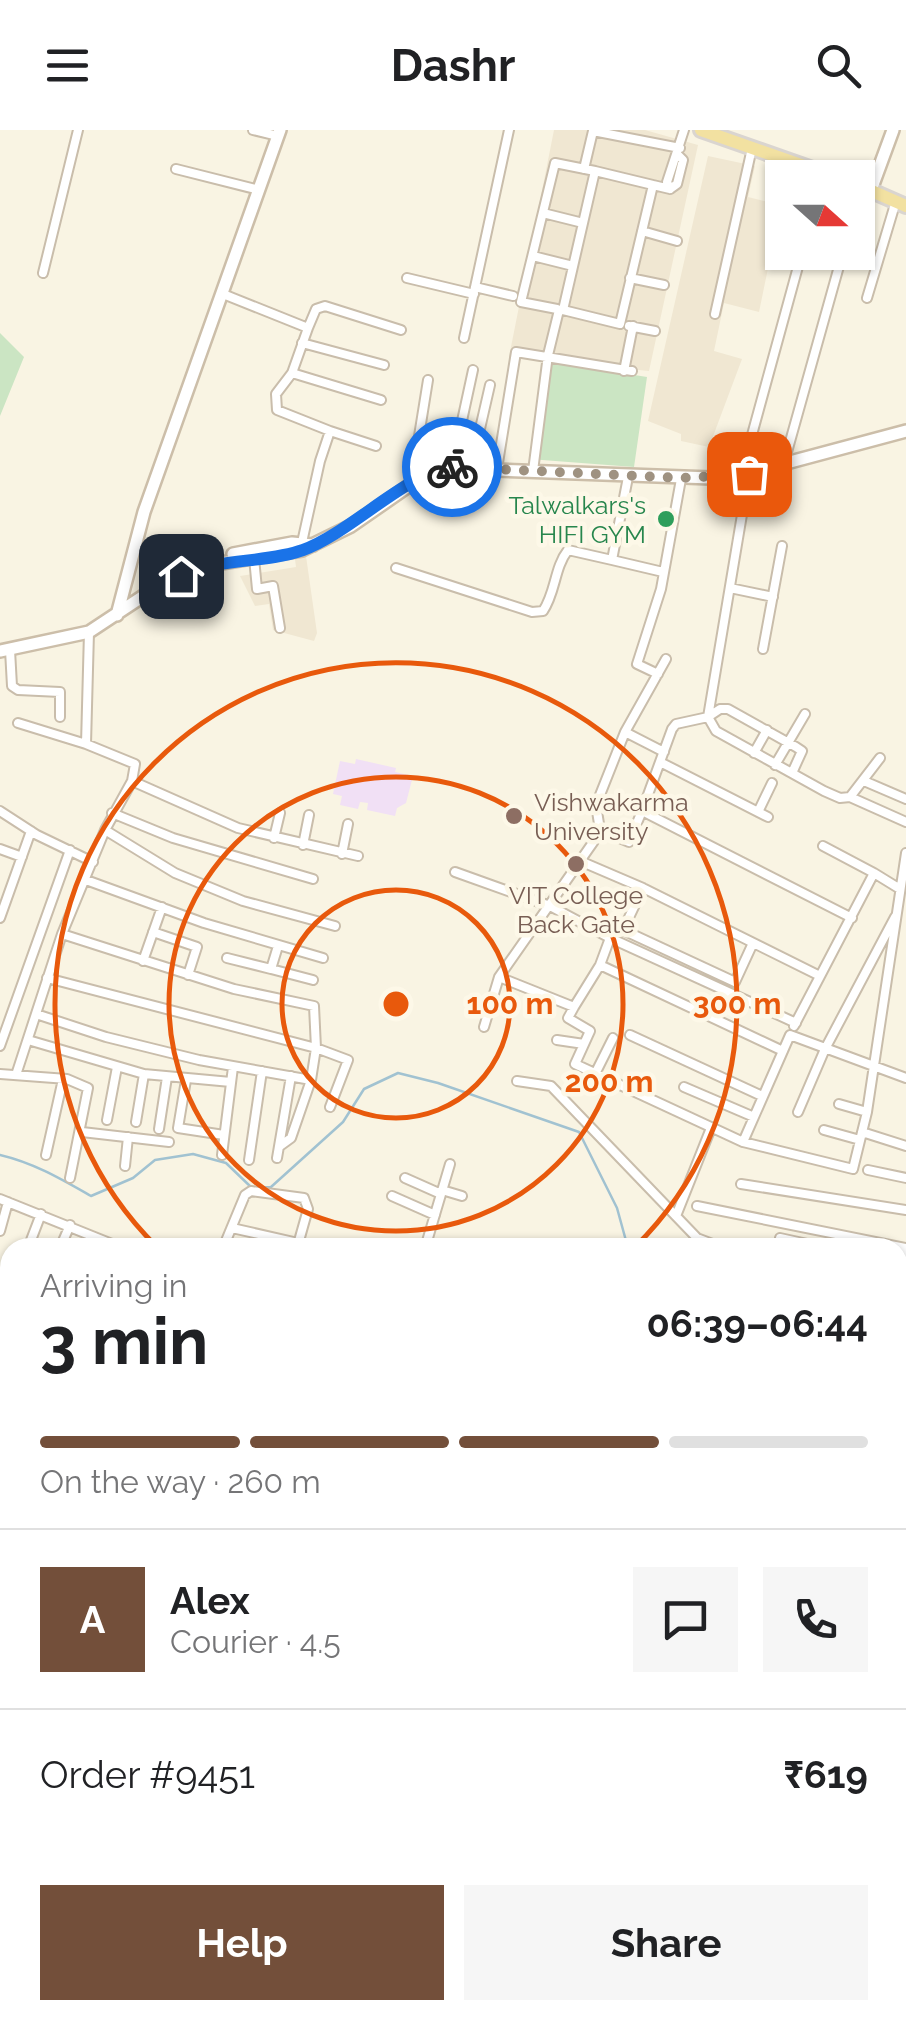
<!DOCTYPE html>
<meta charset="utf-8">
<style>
:root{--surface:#fff;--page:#f6f6f6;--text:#202124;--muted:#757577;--line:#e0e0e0;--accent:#734f3a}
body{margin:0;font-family:Raleway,sans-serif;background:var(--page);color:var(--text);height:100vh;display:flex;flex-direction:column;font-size:38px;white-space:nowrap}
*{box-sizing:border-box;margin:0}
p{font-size:32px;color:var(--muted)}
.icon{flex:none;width:55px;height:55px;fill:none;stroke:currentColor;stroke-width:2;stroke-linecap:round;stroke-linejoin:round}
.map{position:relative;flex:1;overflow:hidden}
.panel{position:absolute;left:0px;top:1108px;width:908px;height:782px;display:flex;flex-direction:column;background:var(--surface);border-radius:30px 30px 0 0;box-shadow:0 2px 8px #0004}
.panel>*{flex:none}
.needle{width:65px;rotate:111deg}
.tools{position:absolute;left:765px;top:30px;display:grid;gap:20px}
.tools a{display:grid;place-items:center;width:110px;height:110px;border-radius:0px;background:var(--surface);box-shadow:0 2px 8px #0004;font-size:50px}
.pin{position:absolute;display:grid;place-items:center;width:85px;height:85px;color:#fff;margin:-42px;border-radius:20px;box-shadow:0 5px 15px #0006}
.courier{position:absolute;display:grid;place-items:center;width:100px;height:100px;margin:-50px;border:8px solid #1a73e8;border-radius:50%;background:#fff;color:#222;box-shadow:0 2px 12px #0007}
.headline em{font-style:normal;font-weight:700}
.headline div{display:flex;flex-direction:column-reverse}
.headline{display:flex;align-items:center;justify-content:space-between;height:170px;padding:0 40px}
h1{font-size:65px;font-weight:700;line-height:75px}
.bar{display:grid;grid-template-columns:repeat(4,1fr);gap:15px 10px;align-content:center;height:120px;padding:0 40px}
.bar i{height:12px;border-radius:8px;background:var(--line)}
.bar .on{background:var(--accent)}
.bar p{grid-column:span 4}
.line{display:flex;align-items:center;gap:25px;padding:0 40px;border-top:2px solid var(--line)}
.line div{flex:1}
.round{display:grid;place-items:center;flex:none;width:105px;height:105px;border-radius:0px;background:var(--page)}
.action{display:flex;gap:20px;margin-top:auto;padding:20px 40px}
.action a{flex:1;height:115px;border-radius:0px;background:var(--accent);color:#fff;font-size:40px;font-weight:700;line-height:115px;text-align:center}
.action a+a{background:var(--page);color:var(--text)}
header{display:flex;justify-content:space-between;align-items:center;height:130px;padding:0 40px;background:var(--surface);font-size:45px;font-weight:700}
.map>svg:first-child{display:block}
.residential{fill:#f0e7d2}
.education{fill:#f1e0f5}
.green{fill:#cbe5c3}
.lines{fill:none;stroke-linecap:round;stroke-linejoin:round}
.stream{stroke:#a1c2d1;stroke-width:2.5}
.street-casing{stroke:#c9bdab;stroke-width:12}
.secondary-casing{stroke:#ccbea9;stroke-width:16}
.primary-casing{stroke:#dad5d0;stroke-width:18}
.street{stroke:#fff;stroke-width:8}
.secondary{stroke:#fff;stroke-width:11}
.primary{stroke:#f2e1a1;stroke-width:12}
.done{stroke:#9f9281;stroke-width:10;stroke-dasharray:0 18}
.route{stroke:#1a73e8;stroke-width:12}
.ring{fill:none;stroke:#e8590c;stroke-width:5}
.leisure-dot{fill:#2e9e5b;stroke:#fdf8e8;stroke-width:4}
.education-dot{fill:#8d6e63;stroke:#fdf8e8;stroke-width:4}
.labels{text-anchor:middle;stroke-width:9;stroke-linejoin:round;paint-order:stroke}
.leisure-label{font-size:25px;fill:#27864d;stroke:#fdf8e8;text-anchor:end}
.education-label{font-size:25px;fill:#785e54;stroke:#fdf8e8;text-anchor:start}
.centre{fill:#e8590c;stroke:#fdf8e8;stroke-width:5}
.ring-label{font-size:30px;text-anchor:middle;font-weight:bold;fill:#e8590c;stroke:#fdf8e8;stroke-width:9;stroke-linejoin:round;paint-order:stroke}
</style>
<header><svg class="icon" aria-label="menu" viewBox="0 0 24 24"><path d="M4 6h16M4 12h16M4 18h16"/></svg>Dashr<svg class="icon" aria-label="search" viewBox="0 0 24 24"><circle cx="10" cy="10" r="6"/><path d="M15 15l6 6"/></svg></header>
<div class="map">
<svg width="906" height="1888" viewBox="0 0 906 1888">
<rect width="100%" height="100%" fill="#f9f4e3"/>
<!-- residential -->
<path class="residential" d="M 554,0 L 645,0 L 698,15 L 649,241 L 509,227 Z
M 708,26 L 755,36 L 748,67 L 781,75 L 759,182 L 724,173 L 714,221 L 742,229 L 709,317 L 681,311 L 681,304 L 648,291 Z
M 306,426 L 317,503 L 314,511 L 273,500 L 269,474 L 255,476 L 240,446 L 296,437 L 295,429 Z
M 0,1675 L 10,1677 L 10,1762 L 0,1759 Z"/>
<!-- education -->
<path class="education" d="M 356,629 L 396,638 L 395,642 L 413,646 L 406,673 L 397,678 L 395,686 L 367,680 L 368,673 L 360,672 L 358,679 L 340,675 L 342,666 L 333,664 L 340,631 L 355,634 Z"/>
<!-- green -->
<path class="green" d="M 0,203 L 24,227 L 0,286 Z
M 546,231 L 647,247 L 634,337 L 529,329 Z"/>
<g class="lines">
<!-- stream -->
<path class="stream" d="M 0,1025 C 34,1033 61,1049 91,1066 L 133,1048 L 155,1030 L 193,1024 L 226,1033 L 252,1058 L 271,1057 L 343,992 L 364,959 L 398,943 L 438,953 L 579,1002 L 617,1078 L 628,1118
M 898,1303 L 906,1304"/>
<!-- street casing -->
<g class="street-casing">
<path id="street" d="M 253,0 L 278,6
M 176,39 L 259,60
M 584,39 L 593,1 L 680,18
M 653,55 L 595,41 L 563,180 L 620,194 L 653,55 L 670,59
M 670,59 L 667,52 L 684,0
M 670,59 L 677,54 L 683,30 L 678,25
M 543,83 L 583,93
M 642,101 L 677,111
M 533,126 L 573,136
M 43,143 L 78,0
M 407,148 L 474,164
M 630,148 L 664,155
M 475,157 L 513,166
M 223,164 L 308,198 L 292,243 L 381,270
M 867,168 L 896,71
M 557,179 L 521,172 L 555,33 L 595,41
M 715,184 L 752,18
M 629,196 L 655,201
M 308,198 L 316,179 L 325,176 L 401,200
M 464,208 L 509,0
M 302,213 L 384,235
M 624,241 L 633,196
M 292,243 L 276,264 L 277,280 L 330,301 L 320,331 L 301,417
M 330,301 L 376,316
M 784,333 L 843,122
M 452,337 L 473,240
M 471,338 L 490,255
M 497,339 L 516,222 L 632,241
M 533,341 L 548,225 L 559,180
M 418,349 L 414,337 L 428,250
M 254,428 L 257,459 L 273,456 L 280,498
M 612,430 L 663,442
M 396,438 L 532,482 L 543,481 C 556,462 554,438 568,420 L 612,430 L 628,347
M 730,458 L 773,467
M 89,502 L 86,614 L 135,634 L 132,651
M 763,519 L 782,416
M 10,520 L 12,556 L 18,560 L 60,562 L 60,587
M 658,544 L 637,534 L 661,459 L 681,349
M 708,587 L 749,343 L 744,334 L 802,122
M 708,587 L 720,579 L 728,579 L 796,617 L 802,621 L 792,643
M 18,593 L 86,614
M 625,602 L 666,529
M 754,623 L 767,600
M 660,632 L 768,687
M 775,635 L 805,584
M 864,651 L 906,669
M 850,667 L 880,628
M 0,681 L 37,705 L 93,732
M 758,682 L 772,653
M 112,683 L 173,708 L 313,749
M 600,700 L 629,712 L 642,681
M 274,708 L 280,683
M 303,715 L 309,685
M 823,716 L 874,743
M 0,719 L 22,727
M 342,724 L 348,694
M 580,731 L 643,758 L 820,846
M 455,742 L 550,776 L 610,808 L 796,893
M 86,750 L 204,793 L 323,828
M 643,758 L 623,800 L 735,852 L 753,813
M 0,788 L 31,701
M 852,788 L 642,681 L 672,599 L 676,594 L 708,587 L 716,601 L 824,661 L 840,668 L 850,667 L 906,692
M 335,796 L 243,771 L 175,743 L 105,700 L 132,651 L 238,698 L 358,726
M 153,802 L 197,817 L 188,845
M 227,828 L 271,839 L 278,816
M 143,831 L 162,777
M 600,835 L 610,808
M 271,839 L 313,850
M 499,847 L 574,877 L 600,835 L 783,921
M 47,848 L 316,918 L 314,876 L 234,859 L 62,804
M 574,877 L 568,888 L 590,901 L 575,934 L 743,1012 L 853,1039 L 867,982 L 906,723
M 36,884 L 106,907 L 199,930 L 311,950 L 316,918 L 348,930 L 330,977
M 794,896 L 874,743 L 900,759
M 484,897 L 499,847 L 594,711 L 600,700 L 596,675 L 625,602 L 664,622
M 630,905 L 762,966
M 28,910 L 144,944 L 231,952
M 557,910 L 584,914
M 0,916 L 70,720
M 0,944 L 67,949 L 88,958 L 70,1048
M 595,944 L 613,908
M 16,945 L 62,804 L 105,700
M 186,950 L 178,998 L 224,1005
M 517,951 L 551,956 L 697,1108 L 723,1118
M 684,957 L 754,987
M 839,974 L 867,982
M 798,982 L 825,919 L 895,787
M 107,990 L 117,937
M 136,992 L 144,944
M 159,999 L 167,947
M 824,1000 L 860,1010
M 82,1002 L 169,1012
M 862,1002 L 906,1016
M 743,1012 L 790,905 L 906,948
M 280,1016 L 291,1008 L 311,950
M 46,1025 L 63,949
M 222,1025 L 233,937
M 277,1028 L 291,946
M 249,1030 L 262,941
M 125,1036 L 128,1007
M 868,1040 L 906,1048
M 405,1048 L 441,1064
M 741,1054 L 906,1080
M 442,1060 L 462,1066
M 392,1066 L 435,1085
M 0,1069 L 122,1118
M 697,1076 L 906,1118
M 676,1086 L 711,998
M 232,1098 L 298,1113
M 0,1101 L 8,1072
M 780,1108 L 826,1118
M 28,1118 L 41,1084
M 60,1118 L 70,1095
M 223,1118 L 245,1065 L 251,1061 L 304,1068 L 308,1079 L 297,1118
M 425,1118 L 450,1034
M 898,1155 L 906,1119
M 0,1192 L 10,1167
M 898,1227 L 906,1210
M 898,1238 L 906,1241
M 0,1252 L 10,1227
M 898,1649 L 906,1624
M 0,1671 L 10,1672
M 0,1679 L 10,1681
M 0,1742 L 10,1745
M 898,1861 L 906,1849
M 533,1880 L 531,1886 L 536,1888
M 263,1888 L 266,1880
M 273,1888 L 275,1880
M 566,1888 L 568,1880
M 643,1888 L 646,1880
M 756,1888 L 758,1880
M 890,1888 L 892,1880"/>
</g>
<!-- secondary casing -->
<g class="secondary-casing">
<path id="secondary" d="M 871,60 L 893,0
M 233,424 L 292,413 L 313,415
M 151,463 L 160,460 L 186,443 L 215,434 L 302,420 L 351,396 L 423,346 L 443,338 L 711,348 L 749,343 L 906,301
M 117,485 L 144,382 L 280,0
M 0,521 L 89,502 L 154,459"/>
</g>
<!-- primary casing -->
<g class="primary-casing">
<path id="primary" d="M 701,0 L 838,48
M 858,55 L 906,76
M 0,1411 L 10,1416
M 0,1425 L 10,1429
M 898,1588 L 906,1590
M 898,1600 L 906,1601"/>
</g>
<!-- street -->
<use href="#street" class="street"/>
<!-- secondary -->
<use href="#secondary" class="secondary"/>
<!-- primary -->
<use href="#primary" class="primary"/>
</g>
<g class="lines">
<!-- done -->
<path class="done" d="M 452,337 L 681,348 L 749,344"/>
<!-- route -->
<path class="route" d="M 181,446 C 220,427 263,434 303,420 C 350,403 409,341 452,337"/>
</g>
<!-- distance rings -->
<g class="ring">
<circle cx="396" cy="874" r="114"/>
<circle cx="396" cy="874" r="227"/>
<path d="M157 1117A341 341 0 1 1 635 1117"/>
</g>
<!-- markers -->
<circle class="leisure-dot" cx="666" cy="389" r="10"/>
<g class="education-dot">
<circle cx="514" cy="686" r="10"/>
<circle cx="576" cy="734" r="10"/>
</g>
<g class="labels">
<!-- leisure labels -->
<g class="leisure-label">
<text x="646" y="384">Talwalkars's<tspan x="646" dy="29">HIFI GYM</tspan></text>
</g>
<!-- education labels -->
<g class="education-label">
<text x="534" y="681">Vishwakarma<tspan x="534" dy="29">University</tspan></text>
<text x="576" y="774" text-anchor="middle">VIT College<tspan x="576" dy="29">Back Gate</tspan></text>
</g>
</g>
<circle cx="396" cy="874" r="15" class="centre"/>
<g class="ring-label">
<text x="510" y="884">100 m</text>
<text x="737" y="884">300 m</text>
<text x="609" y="962">200 m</text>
</g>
</svg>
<div class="tools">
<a><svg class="needle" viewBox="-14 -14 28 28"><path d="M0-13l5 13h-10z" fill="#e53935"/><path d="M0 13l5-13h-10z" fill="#757577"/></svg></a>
</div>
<div class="pin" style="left:749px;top:344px;background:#ea580c"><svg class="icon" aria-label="bag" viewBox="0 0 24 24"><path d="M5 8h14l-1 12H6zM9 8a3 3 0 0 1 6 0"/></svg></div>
<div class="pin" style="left:181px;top:446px;background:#1f2937"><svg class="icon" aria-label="home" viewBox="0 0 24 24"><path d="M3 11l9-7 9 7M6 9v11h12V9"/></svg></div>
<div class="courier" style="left:452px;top:337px"><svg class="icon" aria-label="bike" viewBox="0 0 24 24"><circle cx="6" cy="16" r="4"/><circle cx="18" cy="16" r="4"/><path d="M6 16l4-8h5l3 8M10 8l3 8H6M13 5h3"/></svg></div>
<section class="panel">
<div class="headline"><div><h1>3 min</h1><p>Arriving in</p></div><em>06:39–06:44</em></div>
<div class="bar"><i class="on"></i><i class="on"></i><i class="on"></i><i></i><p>On the way · 260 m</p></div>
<div class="line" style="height:180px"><b class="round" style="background:var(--accent);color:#fff">A</b><div><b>Alex</b><p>Courier · 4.5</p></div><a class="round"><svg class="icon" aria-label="chat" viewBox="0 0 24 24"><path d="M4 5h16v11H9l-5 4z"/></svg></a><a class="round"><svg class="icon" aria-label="phone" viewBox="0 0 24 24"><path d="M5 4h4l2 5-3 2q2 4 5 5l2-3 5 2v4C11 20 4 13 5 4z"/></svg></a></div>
<div class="line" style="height:130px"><div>Order #9451</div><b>₹619</b></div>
<div class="action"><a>Help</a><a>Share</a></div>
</section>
</div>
